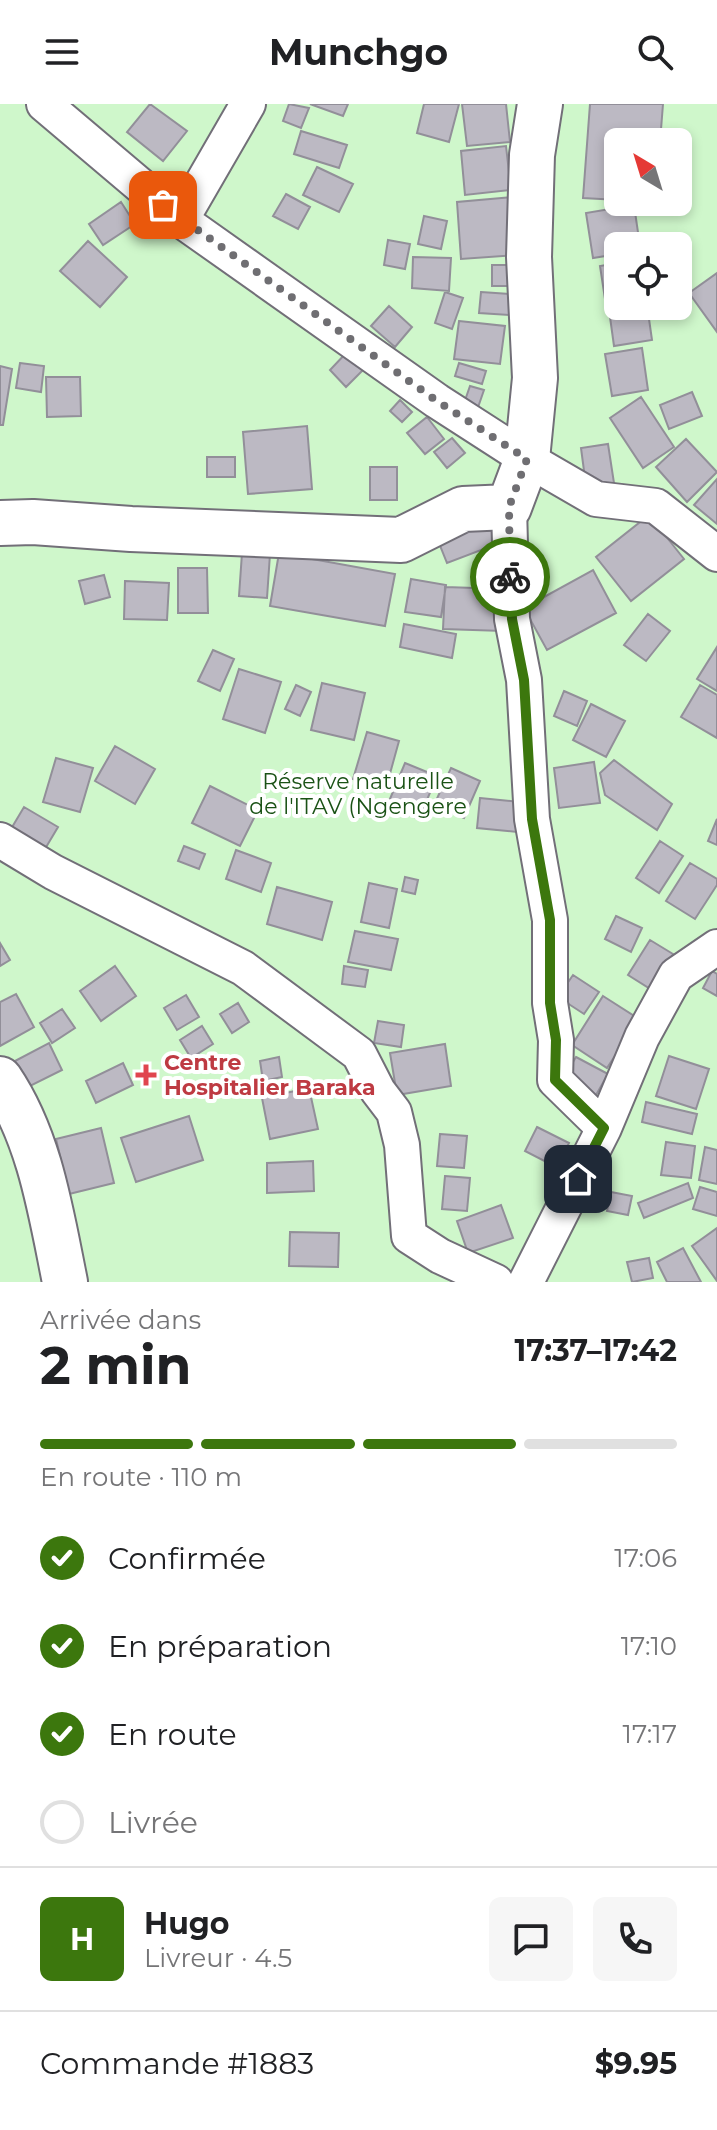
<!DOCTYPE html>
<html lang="fr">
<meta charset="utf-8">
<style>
:root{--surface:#fff;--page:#f6f6f6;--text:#202124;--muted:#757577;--line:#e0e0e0;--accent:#3c770d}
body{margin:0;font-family:Montserrat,sans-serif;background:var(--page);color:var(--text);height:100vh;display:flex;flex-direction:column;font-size:30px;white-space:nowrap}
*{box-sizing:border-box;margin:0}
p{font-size:26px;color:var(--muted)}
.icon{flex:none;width:44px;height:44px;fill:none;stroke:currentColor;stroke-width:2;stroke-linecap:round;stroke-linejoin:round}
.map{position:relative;height:1178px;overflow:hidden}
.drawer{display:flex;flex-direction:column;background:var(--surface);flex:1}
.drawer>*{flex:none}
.needle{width:52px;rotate:322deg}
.tools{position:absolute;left:604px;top:24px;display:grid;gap:16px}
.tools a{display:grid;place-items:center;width:88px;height:88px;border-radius:12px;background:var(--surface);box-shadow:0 4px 12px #0003;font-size:40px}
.pin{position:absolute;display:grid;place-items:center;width:68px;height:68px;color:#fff;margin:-34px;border-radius:16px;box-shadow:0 4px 12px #0006}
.courier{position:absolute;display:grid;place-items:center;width:80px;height:80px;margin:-40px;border:6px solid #3c770d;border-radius:50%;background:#fff;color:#222;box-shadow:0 2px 10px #0007}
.overview em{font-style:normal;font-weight:700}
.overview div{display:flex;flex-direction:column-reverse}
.overview{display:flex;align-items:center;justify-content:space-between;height:136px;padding:0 40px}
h1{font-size:52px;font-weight:700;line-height:60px}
.bar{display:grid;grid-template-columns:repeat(4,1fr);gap:12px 8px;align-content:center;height:96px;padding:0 40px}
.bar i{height:10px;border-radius:6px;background:var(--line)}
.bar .selected{background:var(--accent)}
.bar p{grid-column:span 4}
.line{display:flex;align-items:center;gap:20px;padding:0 40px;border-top:2px solid var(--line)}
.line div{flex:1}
.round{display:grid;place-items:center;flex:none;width:84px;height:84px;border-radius:12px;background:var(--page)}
ol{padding:0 40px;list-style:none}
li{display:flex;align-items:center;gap:24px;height:88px}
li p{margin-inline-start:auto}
li .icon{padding:8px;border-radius:50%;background:var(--accent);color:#fff;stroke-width:4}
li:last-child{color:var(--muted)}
li i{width:44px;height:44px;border:4px solid var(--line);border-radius:50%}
header{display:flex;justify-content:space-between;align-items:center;height:104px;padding:0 40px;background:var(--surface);font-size:36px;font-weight:700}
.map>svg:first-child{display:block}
.green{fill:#cff7cb;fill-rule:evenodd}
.building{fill:#bcb9c3;stroke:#928f99;stroke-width:2}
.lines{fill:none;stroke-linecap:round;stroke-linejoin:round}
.street-casing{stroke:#726f78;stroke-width:38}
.secondary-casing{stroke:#726f78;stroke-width:48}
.street{stroke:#fff;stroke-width:34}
.secondary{stroke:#fff;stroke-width:44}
.done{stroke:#6f6e72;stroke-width:8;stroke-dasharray:0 14.4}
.route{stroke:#3c770d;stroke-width:10}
.health-dot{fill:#e0444e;stroke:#fff;stroke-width:3}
.labels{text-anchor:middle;stroke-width:8;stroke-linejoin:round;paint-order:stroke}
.park-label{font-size:22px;fill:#1a5215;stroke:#fff}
.health-label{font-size:22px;font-weight:bold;fill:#be3a42;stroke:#fff;text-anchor:start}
</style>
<header><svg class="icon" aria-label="menu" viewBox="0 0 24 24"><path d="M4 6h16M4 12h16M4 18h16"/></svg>Munchgo<svg class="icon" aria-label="search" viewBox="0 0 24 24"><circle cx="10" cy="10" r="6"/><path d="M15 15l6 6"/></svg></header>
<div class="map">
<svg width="717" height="1178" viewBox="0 0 717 1178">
<rect width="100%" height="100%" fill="#fbfafe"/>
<!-- green -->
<path class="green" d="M 0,0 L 717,0 L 717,1178 L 0,1178 ZM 618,38 L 678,38 L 678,98 L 618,98 ZM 618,142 L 678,142 L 678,202 L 618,202 Z"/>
<!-- building -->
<path class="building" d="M 150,0 L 187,27 L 163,57 L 127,28 Z
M 289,0 L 309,4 L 301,24 L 283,17 Z
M 310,0 L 348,0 L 343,12 Z
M 424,0 L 459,0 L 449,38 L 417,29 Z
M 462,0 L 506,0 L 510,38 L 467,42 Z
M 590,0 L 663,0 L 660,38 L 618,38 L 618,96 L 583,94 Z
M 301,27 L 347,41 L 339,64 L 294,50 Z
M 506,42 L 511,86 L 465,91 L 461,47 Z
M 317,63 L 353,80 L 339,108 L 303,91 Z
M 286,90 L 310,103 L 298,125 L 273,112 Z
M 514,93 L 519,151 L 461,155 L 457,98 Z
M 121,98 L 135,120 L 103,141 L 89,120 Z
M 634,101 L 640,142 L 618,142 L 618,150 L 593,154 L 586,109 Z
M 424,112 L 447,117 L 441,145 L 418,140 Z
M 388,136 L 410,140 L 405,165 L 384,161 Z
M 88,137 L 127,173 L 100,203 L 60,167 Z
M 413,153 L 451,154 L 449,187 L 412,184 Z
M 618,159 L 618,202 L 645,202 L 607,208 L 600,162 Z
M 492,161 L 519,161 L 519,182 L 492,182 Z
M 717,169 L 717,228 L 689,189 Z
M 445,188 L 463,194 L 452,225 L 435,219 Z
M 481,188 L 511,190 L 509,211 L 479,209 Z
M 389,202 L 412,223 L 395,243 L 371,222 Z
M 648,208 L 652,236 L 614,242 L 610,213 Z
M 459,217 L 505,222 L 500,260 L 454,255 Z
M 642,244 L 648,286 L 612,292 L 605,250 Z
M 348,247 L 365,264 L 346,283 L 330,266 Z
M 20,259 L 44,262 L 41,288 L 16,284 Z
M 459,259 L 486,267 L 482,280 L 455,272 Z
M 0,262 L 12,265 L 3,321 L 0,321 Z
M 46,273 L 80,273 L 81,312 L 47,313 Z
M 470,282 L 484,286 L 476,309 L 462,305 Z
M 692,288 L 702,312 L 669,325 L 660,301 Z
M 641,293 L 674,343 L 643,364 L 610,314 Z
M 400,296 L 412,308 L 402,318 L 390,307 Z
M 427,313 L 444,335 L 425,350 L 407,329 Z
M 307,322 L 312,385 L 248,390 L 243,328 Z
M 452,334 L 465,349 L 447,364 L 434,348 Z
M 686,335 L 717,368 L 687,398 L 656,363 Z
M 608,340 L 614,379 L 586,382 L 581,344 Z
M 207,353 L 235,353 L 235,373 L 207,373 Z
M 370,363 L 397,363 L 397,396 L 370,396 Z
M 717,375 L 717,420 L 694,401 Z
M 495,411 L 505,437 L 447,459 L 437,434 Z
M 649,411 L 684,455 L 631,497 L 596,453 Z
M 242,449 L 270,450 L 267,494 L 239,492 Z
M 279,449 L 395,470 L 385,522 L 270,502 Z
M 178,464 L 207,464 L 208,509 L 178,509 Z
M 593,466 L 616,509 L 547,546 L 524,504 Z
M 104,471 L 110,493 L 85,500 L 79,477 Z
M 411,475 L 446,481 L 441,513 L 405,508 Z
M 125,477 L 169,479 L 167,516 L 124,515 Z
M 445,483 L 505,485 L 503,527 L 443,525 Z
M 648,510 L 670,527 L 646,557 L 624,541 Z
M 404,520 L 456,530 L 452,554 L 400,543 Z
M 717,543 L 717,587 L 697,575 Z
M 213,546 L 234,555 L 220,587 L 198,577 Z
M 239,565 L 281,578 L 265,629 L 223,615 Z
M 322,579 L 365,589 L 354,636 L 311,626 Z
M 296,581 L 311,588 L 300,612 L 285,605 Z
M 700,581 L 717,591 L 717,634 L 681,613 Z
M 564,587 L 587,597 L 577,622 L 554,612 Z
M 591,600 L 625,617 L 606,653 L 573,636 Z
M 367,628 L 399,637 L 386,684 L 353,675 Z
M 115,642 L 155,665 L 135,700 L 95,677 Z
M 56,654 L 93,664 L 80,708 L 43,698 Z
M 614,656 L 672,700 L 657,726 L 605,691 L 600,669 Z
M 594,658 L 600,699 L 559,704 L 554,664 Z
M 405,659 L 437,672 L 419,715 L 387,702 Z
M 451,664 L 480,677 L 464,714 L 434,701 Z
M 210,682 L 258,706 L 240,742 L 192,719 Z
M 480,694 L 520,698 L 517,728 L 477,724 Z
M 24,703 L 58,723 L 45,745 L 11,725 Z
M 717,715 L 717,741 L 708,737 Z
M 660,737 L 683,752 L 659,789 L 636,774 Z
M 184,742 L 205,750 L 199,765 L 178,757 Z
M 236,746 L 271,759 L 261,788 L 226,775 Z
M 690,759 L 717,775 L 717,781 L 695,815 L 666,797 Z
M 405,773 L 418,776 L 415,790 L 402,787 Z
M 369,779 L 397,785 L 389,824 L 361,818 Z
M 277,783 L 332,798 L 322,836 L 267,820 Z
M 616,812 L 642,824 L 631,848 L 605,835 Z
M 355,827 L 398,835 L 391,866 L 348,858 Z
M 650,836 L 673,850 L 652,886 L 628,871 Z
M 0,839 L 10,856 L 0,862 Z
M 115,862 L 136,892 L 101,917 L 80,887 Z
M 344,862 L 368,866 L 365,883 L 342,880 Z
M 712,867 L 717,870 L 717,892 L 703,884 Z
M 573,871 L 599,888 L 584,910 L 558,893 Z
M 16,890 L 34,923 L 0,942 L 0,898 Z
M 186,891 L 199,913 L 177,926 L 164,904 Z
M 603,892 L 639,915 L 607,964 L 572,941 Z
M 238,899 L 249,918 L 232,929 L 220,910 Z
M 62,905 L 75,924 L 52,939 L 40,919 Z
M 378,917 L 404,921 L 401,943 L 374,939 Z
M 202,922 L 213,940 L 191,954 L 180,936 Z
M 49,939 L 62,966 L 28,983 L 15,957 Z
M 445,940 L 451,982 L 397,991 L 390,949 Z
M 669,952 L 709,965 L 696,1005 L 656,992 Z
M 279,953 L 282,973 L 263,977 L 260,957 Z
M 576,953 L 608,970 L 596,991 L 564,973 Z
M 123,959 L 133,981 L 96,999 L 86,977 Z
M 309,984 L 318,1025 L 270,1035 L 262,994 Z
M 646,998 L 697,1010 L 692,1030 L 642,1018 Z
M 189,1012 L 203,1056 L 136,1078 L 121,1034 Z
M 537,1023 L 569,1039 L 556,1063 L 525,1047 Z
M 101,1024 L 114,1079 L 69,1090 L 56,1035 Z
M 440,1030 L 467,1032 L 464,1064 L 437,1062 Z
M 666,1038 L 695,1042 L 691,1074 L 661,1071 Z
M 705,1043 L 717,1046 L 717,1080 L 699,1076 Z
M 313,1057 L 314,1087 L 267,1089 L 267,1059 Z
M 445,1072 L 470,1074 L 467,1107 L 442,1105 Z
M 688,1079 L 693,1094 L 644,1114 L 638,1099 Z
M 700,1083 L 717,1088 L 717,1112 L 693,1105 Z
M 611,1088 L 632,1092 L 628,1111 L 607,1107 Z
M 501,1101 L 513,1134 L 468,1149 L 457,1117 Z
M 717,1124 L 717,1177 L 692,1142 Z
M 290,1128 L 339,1129 L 338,1163 L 289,1162 Z
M 683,1144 L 701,1178 L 667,1178 L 657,1158 Z
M 649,1154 L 653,1174 L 632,1178 L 627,1158 Z"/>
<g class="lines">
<!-- street casing -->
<g class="street-casing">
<path id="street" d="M 44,0 L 181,116 L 437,297 L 527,355 L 596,395 L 656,402 L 717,450
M 181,116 L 248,0
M 509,403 L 512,515 L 524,576 L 532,715 L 550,816 L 550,899 L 556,936 L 555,976 L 604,1024
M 0,736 L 53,768 L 243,864 L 359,950 L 378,987 L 394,1008 L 402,1041 L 409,1132 L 440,1152 L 496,1178
M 526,1178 L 604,1024 L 642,933 L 676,871 L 717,843"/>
</g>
<!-- secondary casing -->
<g class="secondary-casing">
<path id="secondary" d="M 0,419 L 33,418 L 131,425 L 401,436 L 463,405 L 509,403 L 527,355 L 535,274 L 529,153 L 532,51 L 540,0
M 0,975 C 40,1034 51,1109 65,1178"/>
</g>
<!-- street -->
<use href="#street" class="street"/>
<!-- secondary -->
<use href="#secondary" class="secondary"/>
</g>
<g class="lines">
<!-- done -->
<path class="done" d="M 163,101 L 437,297 L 527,355 L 509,403 L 510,473"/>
<!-- route -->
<path class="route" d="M 510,473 L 512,515 L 524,576 L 532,715 L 550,816 L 550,899 L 556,936 L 555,976 L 604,1024 L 578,1075"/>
</g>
<!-- markers -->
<path class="health-dot" d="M142 959h8v8h8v8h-8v8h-8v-8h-8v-8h8z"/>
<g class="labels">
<!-- park labels -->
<g class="park-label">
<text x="358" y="685">Réserve naturelle<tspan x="358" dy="25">de l'ITAV (Ngengere</tspan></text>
</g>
<!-- health labels -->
<g class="health-label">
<text x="164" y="966">Centre<tspan x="164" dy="25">Hospitalier Baraka</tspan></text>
</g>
</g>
</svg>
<div class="tools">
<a><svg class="needle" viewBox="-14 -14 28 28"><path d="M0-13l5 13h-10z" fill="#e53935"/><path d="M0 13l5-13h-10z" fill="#757577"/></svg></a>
<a><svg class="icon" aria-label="locate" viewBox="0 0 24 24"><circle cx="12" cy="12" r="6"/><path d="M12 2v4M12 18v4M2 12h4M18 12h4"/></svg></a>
</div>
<div class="pin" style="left:163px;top:101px;background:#ea580c"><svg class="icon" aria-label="bag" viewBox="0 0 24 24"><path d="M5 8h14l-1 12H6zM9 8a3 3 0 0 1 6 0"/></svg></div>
<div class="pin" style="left:578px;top:1075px;background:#1f2937"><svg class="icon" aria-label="home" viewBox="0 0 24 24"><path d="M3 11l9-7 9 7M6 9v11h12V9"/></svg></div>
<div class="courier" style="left:510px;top:473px"><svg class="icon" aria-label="bike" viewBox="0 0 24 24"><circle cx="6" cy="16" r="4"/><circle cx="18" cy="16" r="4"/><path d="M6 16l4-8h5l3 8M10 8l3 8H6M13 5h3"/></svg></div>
</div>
<section class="drawer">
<div class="overview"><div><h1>2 min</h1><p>Arrivée dans</p></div><em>17:37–17:42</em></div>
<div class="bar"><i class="selected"></i><i class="selected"></i><i class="selected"></i><i></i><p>En route · 110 m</p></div>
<ol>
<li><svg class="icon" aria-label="check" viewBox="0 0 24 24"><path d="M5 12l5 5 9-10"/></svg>Confirmée<p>17:06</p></li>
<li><svg class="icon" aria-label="check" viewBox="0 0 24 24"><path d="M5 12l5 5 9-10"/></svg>En préparation<p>17:10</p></li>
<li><svg class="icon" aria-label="check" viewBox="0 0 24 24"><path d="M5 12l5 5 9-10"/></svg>En route<p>17:17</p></li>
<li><i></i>Livrée</li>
</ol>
<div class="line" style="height:144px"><b class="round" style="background:var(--accent);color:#fff">H</b><div><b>Hugo</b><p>Livreur · 4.5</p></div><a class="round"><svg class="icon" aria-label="chat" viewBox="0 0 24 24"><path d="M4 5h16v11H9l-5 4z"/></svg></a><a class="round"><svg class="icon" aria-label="phone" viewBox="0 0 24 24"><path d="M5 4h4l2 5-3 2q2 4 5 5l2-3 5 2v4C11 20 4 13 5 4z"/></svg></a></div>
<div class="line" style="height:104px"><div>Commande #1883</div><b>$9.95</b></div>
</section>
